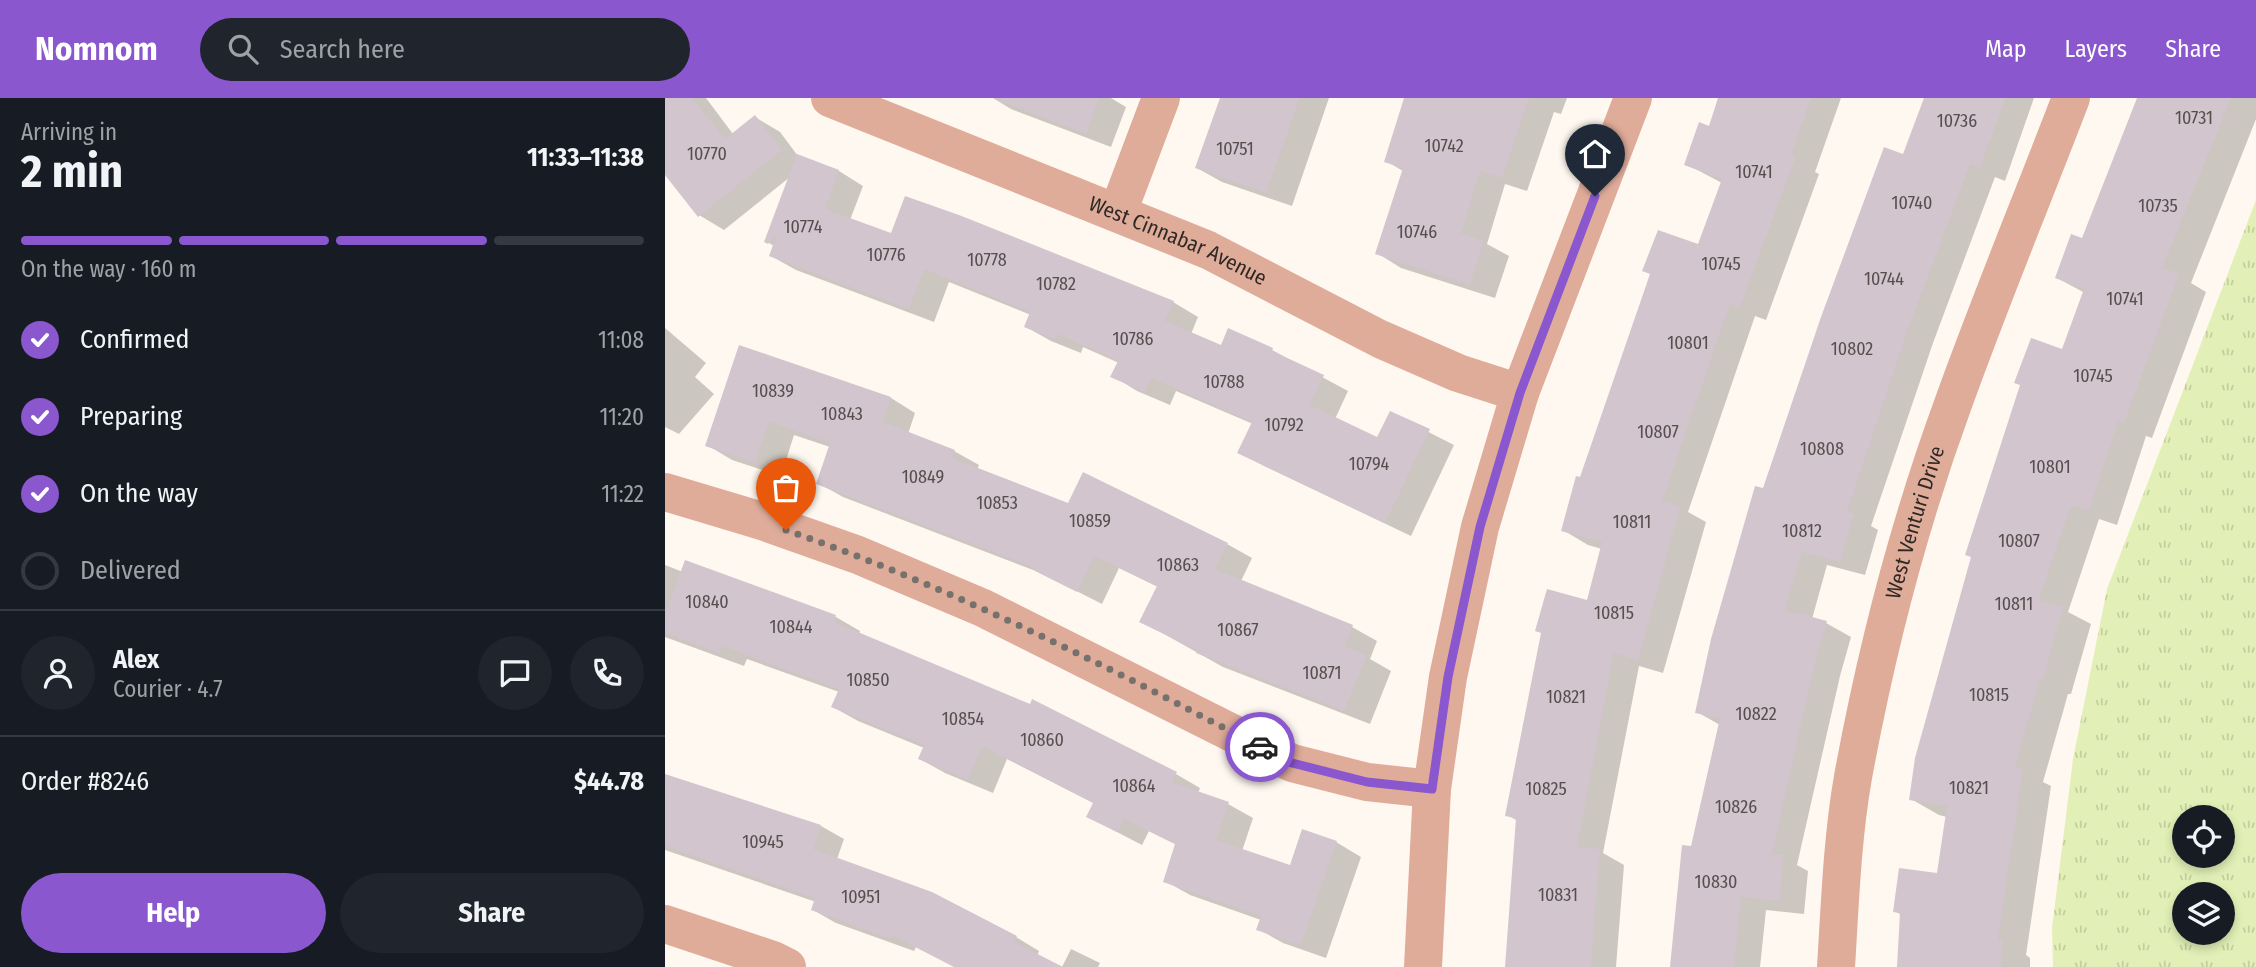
<!DOCTYPE html>
<meta charset="utf-8">
<style>
:root{--surface:#171b24;--page:#20242c;--text:#f1f3f6;--muted:#9ea1a6;--line:#363941;--accent:#8a57cf}
body{margin:0;font-family:"Fira Sans Condensed",sans-serif;background:var(--page);color:var(--text);height:100vh;display:flex;flex-direction:column;font-size:26px;white-space:nowrap}
*{box-sizing:border-box;margin:0}
p{font-size:23px;color:var(--muted)}
.icon{flex:none;width:38px;height:38px;fill:none;stroke:currentColor;stroke-width:2;stroke-linecap:round;stroke-linejoin:round}
.map{position:relative;flex:1;overflow:hidden}
.side{display:flex;flex-direction:column;background:var(--surface);width:665px}
.side>*{flex:none}
.controls{position:absolute;left:1507px;top:707px;display:grid;gap:14px}
.controls a{display:grid;place-items:center;width:63px;height:63px;border-radius:50%;background:var(--surface);box-shadow:0 4px 10px #0003;font-size:35px}
.pin{position:absolute;display:grid;place-items:center;width:60px;height:60px;color:#fff;margin:-72px -30px;border-radius:50% 50% 50% 0;rotate:-45deg;box-shadow:0 0 7px #0007}
.pin .icon{rotate:45deg}
.courier{position:absolute;display:grid;place-items:center;width:70px;height:70px;margin:-35px;border:5px solid #8a57cf;border-radius:50%;background:#fff;color:#222;box-shadow:0 2px 9px #0007}
.headline em{font-style:normal;font-weight:700}
.headline div{display:flex;flex-direction:column-reverse}
.headline{display:flex;align-items:center;justify-content:space-between;height:119px;padding:0 21px}
h1{font-size:46px;font-weight:700;line-height:52px}
.bar{display:grid;grid-template-columns:repeat(4,1fr);gap:10px 7px;align-content:center;height:84px;padding:0 21px}
.bar i{height:9px;border-radius:5px;background:var(--line)}
.bar .active{background:var(--accent)}
.bar p{grid-column:span 4}
.line{display:flex;align-items:center;gap:18px;padding:0 21px;border-top:2px solid var(--line)}
.line div{flex:1}
.round{display:grid;place-items:center;flex:none;width:74px;height:74px;border-radius:37px;background:var(--page)}
ol{padding:0 21px;list-style:none}
li{display:flex;align-items:center;gap:21px;height:77px}
li p{margin-inline-start:auto}
li .icon{padding:7px;border-radius:50%;background:var(--accent);color:#fff;stroke-width:4}
li:last-child{color:var(--muted)}
li i{width:38px;height:38px;border:4px solid var(--line);border-radius:50%}
.button{display:flex;gap:14px;margin-top:auto;padding:14px 21px}
.button a{flex:1;height:80px;border-radius:42px;background:var(--accent);color:#fff;font-size:28px;font-weight:700;line-height:80px;text-align:center}
.button a+a{background:var(--page);color:var(--text)}
header{display:flex;align-items:center;gap:42px;box-sizing:border-box;height:98px;padding:0 35px;background:var(--accent);color:#fff}
header strong{font-size:33px}
nav{display:flex;gap:38px;margin-inline-start:auto;font-size:24px}
.search{width:490px;height:63px;background:var(--page);display:flex;align-items:center;gap:18px;box-sizing:border-box;padding:0 24px;border-radius:38px;color:var(--muted);font-size:26px}
main{display:flex;flex:1;min-height:0}
.map>svg:first-child{display:block}
.grass{fill:url(#grass-tufts);fill-rule:evenodd}
.shadow{fill:#0003}
.building{fill:#d2c5ce}
.lines{fill:none;stroke-linecap:round;stroke-linejoin:round}
.minor{stroke:#e0ac9a;stroke-width:38}
.done{stroke:#76716c;stroke-width:7;stroke-dasharray:0 12.6}
.route{stroke:#8a57cf;stroke-width:9}
.labels{text-anchor:middle;stroke-width:5;stroke-linejoin:round;paint-order:stroke}
.number-label{font-size:18px;fill:#564f4e}
.street-label{font-size:21px;fill:#2d2824;stroke:#fff}
</style>
<header>
<strong>Nomnom</strong>
<div class="search"><svg class="icon" aria-label="search" viewBox="0 0 24 24"><circle cx="10" cy="10" r="6"/><path d="M15 15l6 6"/></svg>Search here</div>
<nav><a>Map</a><a>Layers</a><a>Share</a></nav>
</header>
<main>
<section class="side">
<div class="headline"><div><h1>2 min</h1><p>Arriving in</p></div><em>11:33–11:38</em></div>
<div class="bar"><i class="active"></i><i class="active"></i><i class="active"></i><i></i><p>On the way · 160 m</p></div>
<ol>
<li><svg class="icon" aria-label="check" viewBox="0 0 24 24"><path d="M5 12l5 5 9-10"/></svg>Confirmed<p>11:08</p></li>
<li><svg class="icon" aria-label="check" viewBox="0 0 24 24"><path d="M5 12l5 5 9-10"/></svg>Preparing<p>11:20</p></li>
<li><svg class="icon" aria-label="check" viewBox="0 0 24 24"><path d="M5 12l5 5 9-10"/></svg>On the way<p>11:22</p></li>
<li><i></i>Delivered</li>
</ol>
<div class="line" style="height:126px"><a class="round"><svg class="icon" aria-label="person" viewBox="0 0 24 24"><circle cx="12" cy="8" r="4"/><path d="M4 21q1-7 8-7t8 7"/></svg></a><div><b>Alex</b><p>Courier · 4.7</p></div><a class="round"><svg class="icon" aria-label="chat" viewBox="0 0 24 24"><path d="M4 5h16v11H9l-5 4z"/></svg></a><a class="round"><svg class="icon" aria-label="phone" viewBox="0 0 24 24"><path d="M5 4h4l2 5-3 2q2 4 5 5l2-3 5 2v4C11 20 4 13 5 4z"/></svg></a></div>
<div class="line" style="height:91px"><div>Order #8246</div><b>$44.78</b></div>
<div class="button"><a>Help</a><a>Share</a></div>
</section>
<div class="map">
<svg width="1591" height="869" viewBox="0 0 1591 869">
<defs>
<pattern id="grass-tufts" width="24" height="20" patternUnits="userSpaceOnUse" patternTransform="scale(1.75)"><rect width="24" height="20" fill="#e2f0b7"/><path d="M3 7l-1-3M5 7V3M7 7l1-3M15 17l-1-3M17 17v-4M19 17l1-3" fill="none" stroke="#c2ce9d"/></pattern>
</defs>
<rect width="100%" height="100%" fill="#fff8f1"/>
<!-- grass -->
<path class="grass" d="M 1591,102 L 1591,869 L 1388,869 L 1387,830 L 1408,661 L 1442,491 ZM 1519,719 L 1558,719 L 1558,758 L 1519,758 ZM 1519,796 L 1558,796 L 1558,835 L 1519,835 Z"/>
<!-- shadow -->
<path class="shadow" d="M 0,0 L 41,0 L 68,36 L 90,19 L 115,34 L 133,58 L 174,73 L 198,88 L 185,122 L 227,137 L 508,204 L 533,219 L 526,236 L 557,250 L 607,252 L 683,293 L 670,321 L 713,341 L 726,315 L 789,347 L 746,438 L 599,368 L 574,354 L 588,326 L 511,293 L 505,307 L 472,293 L 448,278 L 454,265 L 418,249 L 416,255 L 386,243 L 361,229 L 366,217 L 284,184 L 269,224 L 131,172 L 106,158 L 109,148 L 101,143 L 125,79 L 59,132 L 34,117 L 0,74 Z
M 328,0 L 446,0 L 461,9 L 446,49 L 346,11 Z
M 557,0 L 664,0 L 627,108 L 557,84 L 532,70 Z
M 802,0 L 902,0 L 896,16 L 889,14 L 862,93 L 840,86 L 822,146 L 844,158 L 830,200 L 736,170 L 712,155 L 738,73 L 721,63 Z
M 1055,0 L 1176,0 L 1150,74 L 1154,76 L 1101,222 L 1090,218 L 1023,414 L 1041,424 L 998,575 L 974,568 L 938,755 L 959,767 L 951,869 L 842,869 L 853,723 L 842,717 L 923,504 L 937,451 L 923,447 L 898,432 L 916,381 L 1034,149 L 1057,85 L 1021,66 L 1045,30 Z
M 1260,0 L 1369,0 L 1340,83 L 1330,79 L 1268,245 L 1206,428 L 1213,432 L 1200,477 L 1162,467 L 1147,521 L 1161,525 L 1186,539 L 1175,578 L 1132,767 L 1143,773 L 1139,816 L 1101,812 L 1095,869 L 1099,869 L 1007,869 L 1027,750 L 1055,627 L 1032,614 L 1099,392 L 1239,59 Z
M 1474,0 L 1591,0 L 1591,21 L 1526,185 L 1541,194 L 1487,340 L 1481,338 L 1452,427 L 1434,421 L 1403,514 L 1426,526 L 1406,596 L 1403,596 L 1378,684 L 1386,688 L 1361,857 L 1365,860 L 1365,869 L 1234,869 L 1236,817 L 1230,813 L 1274,777 L 1282,719 L 1274,717 L 1246,701 L 1420,195 L 1392,180 L 1418,143 Z
M 0,230 L 41,265 L 30,279 L 49,296 L 14,336 L 0,329 Z
M 75,249 L 226,300 L 250,315 L 243,336 L 289,353 L 314,367 L 312,372 L 404,407 L 562,446 L 587,460 L 576,483 L 687,529 L 712,543 L 705,561 L 726,573 L 705,626 L 558,569 L 476,523 L 493,489 L 454,470 L 437,506 L 376,475 L 178,399 L 153,385 L 165,349 L 129,337 L 116,378 L 67,362 L 42,347 Z
M 21,464 L 171,519 L 195,533 L 194,537 L 511,676 L 535,690 L 533,695 L 563,706 L 588,720 L 577,753 L 626,770 L 671,744 L 696,759 L 661,860 L 618,845 L 593,831 L 596,822 L 525,797 L 500,783 L 512,747 L 484,733 L 477,747 L 448,732 L 423,718 L 429,705 L 342,661 L 328,695 L 280,675 L 255,661 L 259,650 L 193,623 L 168,609 L 174,594 L 82,561 L 79,568 L 0,539 L 0,467 L 18,474 Z
M 0,677 L 156,728 L 179,741 L 172,761 L 266,795 L 351,839 L 374,853 L 372,858 L 394,869 L 290,869 L 251,849 L 249,853 L 171,825 L 148,812 L 151,804 L 0,752 Z
M 406,851 L 435,865 L 433,869 L 397,869 Z"/>
<!-- building -->
<path class="building" d="M 0,0 L 27,0 L 60,41 L 90,17 L 117,52 L 33,119 L 0,77 Z
M 333,0 L 434,0 L 421,36 L 332,2 Z
M 555,0 L 635,0 L 601,95 L 530,70 Z
M 739,0 L 864,0 L 837,80 L 815,73 L 796,135 L 819,143 L 805,187 L 710,156 L 738,70 L 719,64 Z
M 1053,0 L 1146,0 L 1126,58 L 1130,60 L 1075,209 L 1065,206 L 997,403 L 1016,408 L 973,562 L 949,555 L 912,749 L 935,751 L 926,869 L 840,869 L 851,720 L 840,718 L 876,535 L 870,533 L 882,491 L 922,502 L 937,444 L 896,433 L 911,378 L 915,379 L 985,176 L 977,173 L 993,132 L 1033,146 L 1057,81 L 1019,67 L 1034,24 L 1044,28 Z
M 1259,0 L 1340,0 L 1315,70 L 1305,66 L 1243,231 L 1182,414 L 1189,416 L 1175,464 L 1137,454 L 1120,512 L 1162,523 L 1150,564 L 1107,756 L 1119,757 L 1114,803 L 1076,799 L 1069,869 L 1005,869 L 1017,747 L 1026,748 L 1055,620 L 1030,615 L 1046,541 L 1090,388 L 1098,390 L 1156,219 L 1219,49 L 1238,56 Z
M 1472,0 L 1566,0 L 1497,170 L 1514,176 L 1459,325 L 1453,323 L 1424,413 L 1406,407 L 1374,502 L 1399,509 L 1378,581 L 1375,581 L 1350,669 L 1358,671 L 1333,842 L 1338,842 L 1336,869 L 1232,869 L 1235,815 L 1228,814 L 1234,770 L 1272,775 L 1282,708 L 1244,702 L 1250,660 L 1306,459 L 1300,457 L 1355,287 L 1349,285 L 1366,240 L 1397,251 L 1419,191 L 1390,180 L 1406,136 L 1417,140 Z
M 132,56 L 174,72 L 160,111 L 226,135 L 240,98 L 294,117 L 509,203 L 500,223 L 556,247 L 563,230 L 608,250 L 607,253 L 659,277 L 645,307 L 712,339 L 725,313 L 765,331 L 720,425 L 572,355 L 587,324 L 486,280 L 480,294 L 445,279 L 453,263 L 393,236 L 391,242 L 359,229 L 365,214 L 259,171 L 244,211 L 104,158 L 112,136 L 103,146 L 99,144 Z
M 74,247 L 226,299 L 218,324 L 290,352 L 287,360 L 403,405 L 418,374 L 563,445 L 550,471 L 688,527 L 680,548 L 702,557 L 679,613 L 531,555 L 532,552 L 474,524 L 492,488 L 429,458 L 412,494 L 370,473 L 371,470 L 151,386 L 165,345 L 104,324 L 90,365 L 40,348 Z
M 20,462 L 171,517 L 169,524 L 365,606 L 367,601 L 512,674 L 506,684 L 564,704 L 551,742 L 625,767 L 637,731 L 672,743 L 636,847 L 591,832 L 596,818 L 498,784 L 510,746 L 459,721 L 452,734 L 421,719 L 428,705 L 317,648 L 303,682 L 253,661 L 259,647 L 166,609 L 174,591 L 57,548 L 54,555 L 0,535 L 0,517 Z
M 0,676 L 156,727 L 148,751 L 267,794 L 352,838 L 349,844 L 398,869 L 289,869 L 227,837 L 226,841 L 146,812 L 150,800 L 0,748 Z"/>
<g class="lines">
<!-- minor -->
<g class="minor">
<path id="s1" d="M 165,0 L 543,152 L 715,241 L 793,275 L 855,295"/>
<path d="M 453,114 L 496,0"/>
<path d="M 0,394 L 97,423 L 193,457 L 318,510 L 627,665 L 702,684 L 767,691"/>
<path d="M 0,826 L 108,862 L 122,869"/>
<path d="M 758,869 L 767,691 L 783,579 L 815,429 L 855,295 L 968,0"/>
<path id="s2" d="M 1171,869 C 1175,806 1177,742 1188,679 C 1211,554 1244,426 1288,306 C 1325,203 1367,102 1406,0"/>
</g>
</g>
<g class="lines">
<!-- done -->
<path class="done" d="M 121,432 C 285,489 441,567 595,649"/>
<!-- route -->
<path class="route" d="M 595,649 L 627,665 L 702,684 L 767,691 L 783,579 L 815,429 L 855,295 L 930,98"/>
</g>
<g class="labels">
<!-- number labels -->
<g class="number-label">
<text x="1529" y="26">10731</text>
<text x="1292" y="29">10736</text>
<text x="779" y="54">10742</text>
<text x="570" y="57">10751</text>
<text x="42" y="62">10770</text>
<text x="1089" y="80">10741</text>
<text x="1247" y="111">10740</text>
<text x="1493" y="114">10735</text>
<text x="138" y="135">10774</text>
<text x="752" y="140">10746</text>
<text x="221" y="163">10776</text>
<text x="322" y="168">10778</text>
<text x="1056" y="172">10745</text>
<text x="1219" y="187">10744</text>
<text x="391" y="192">10782</text>
<text x="1460" y="207">10741</text>
<text x="468" y="247">10786</text>
<text x="1023" y="251">10801</text>
<text x="1187" y="257">10802</text>
<text x="1428" y="284">10745</text>
<text x="559" y="290">10788</text>
<text x="108" y="299">10839</text>
<text x="177" y="322">10843</text>
<text x="619" y="333">10792</text>
<text x="993" y="340">10807</text>
<text x="1157" y="357">10808</text>
<text x="704" y="372">10794</text>
<text x="1385" y="375">10801</text>
<text x="258" y="385">10849</text>
<text x="332" y="411">10853</text>
<text x="425" y="429">10859</text>
<text x="967" y="430">10811</text>
<text x="1137" y="439">10812</text>
<text x="1354" y="449">10807</text>
<text x="513" y="473">10863</text>
<text x="42" y="510">10840</text>
<text x="1349" y="512">10811</text>
<text x="949" y="521">10815</text>
<text x="126" y="535">10844</text>
<text x="573" y="538">10867</text>
<text x="657" y="581">10871</text>
<text x="203" y="588">10850</text>
<text x="1324" y="603">10815</text>
<text x="901" y="605">10821</text>
<text x="1091" y="622">10822</text>
<text x="298" y="627">10854</text>
<text x="377" y="648">10860</text>
<text x="469" y="694">10864</text>
<text x="1304" y="696">10821</text>
<text x="881" y="697">10825</text>
<text x="1071" y="715">10826</text>
<text x="98" y="750">10945</text>
<text x="1051" y="790">10830</text>
<text x="893" y="803">10831</text>
<text x="196" y="805">10951</text>
</g>
<!-- street labels -->
<g class="street-label">
<text dy="7" stroke="none"><textPath href="#s1" startOffset="376">West Cinnabar Avenue</textPath></text>
<text dy="7" stroke="none"><textPath href="#s2" startOffset="453">West Venturi Drive</textPath></text>
</g>
</g>
</svg>
<div class="controls">
<a><svg class="icon" aria-label="locate" viewBox="0 0 24 24"><circle cx="12" cy="12" r="6"/><path d="M12 2v4M12 18v4M2 12h4M18 12h4"/></svg></a>
<a><svg class="icon" aria-label="layers" viewBox="0 0 24 24"><path d="M12 4l9 5-9 5-9-5zM3 14l9 5 9-5"/></svg></a>
</div>
<div class="pin" style="left:121px;top:432px;background:#ea580c"><svg class="icon" aria-label="bag" viewBox="0 0 24 24"><path d="M5 8h14l-1 12H6zM9 8a3 3 0 0 1 6 0"/></svg></div>
<div class="pin" style="left:930px;top:98px;background:#1f2937"><svg class="icon" aria-label="home" viewBox="0 0 24 24"><path d="M3 11l9-7 9 7M6 9v11h12V9"/></svg></div>
<div class="courier" style="left:595px;top:649px"><svg class="icon" aria-label="car" viewBox="0 0 24 24"><path d="M5 17H2v-5l4-1 3-4h7l3 4 3 1v5h-3M9 17h6M6 11h13"/><circle cx="7" cy="17" r="2"/><circle cx="17" cy="17" r="2"/></svg></div>
</div>
</main>
